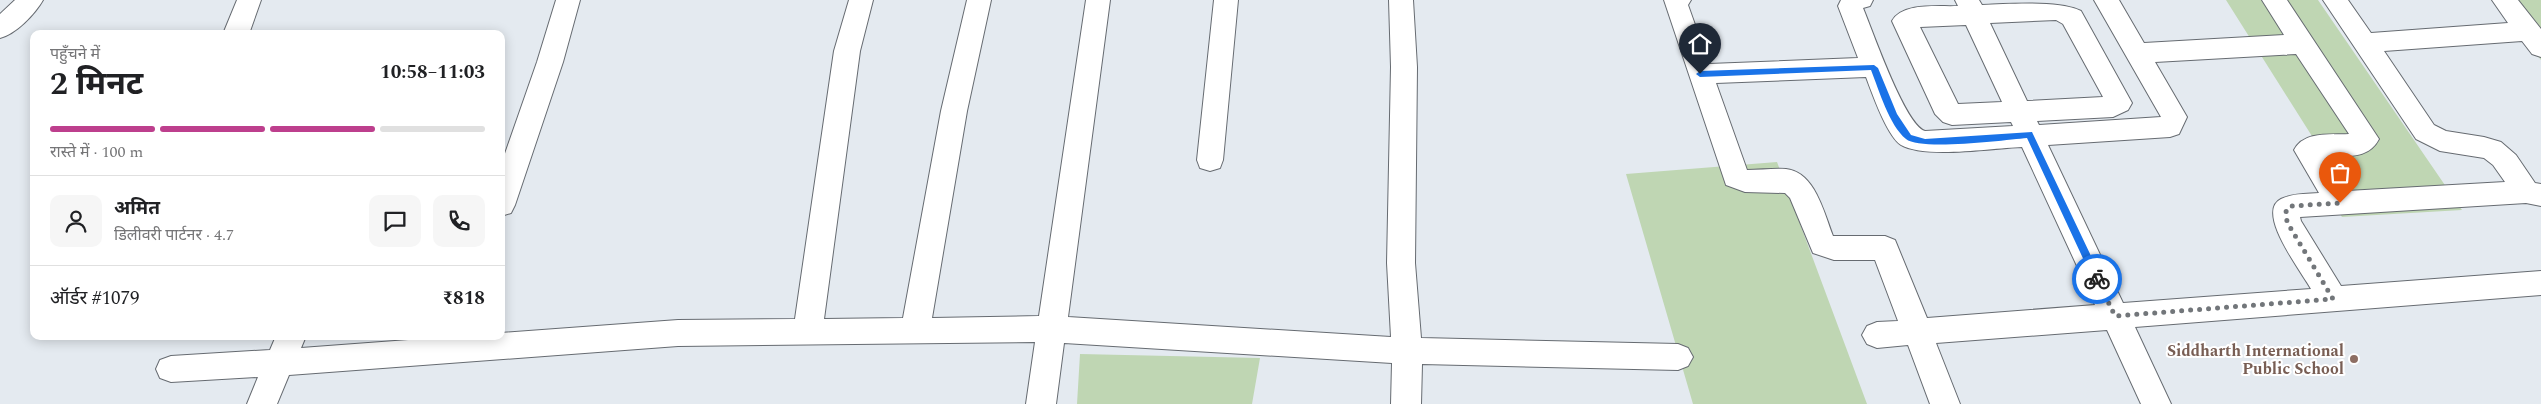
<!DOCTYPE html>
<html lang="hi">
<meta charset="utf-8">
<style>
:root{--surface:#fff;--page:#f6f6f6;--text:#202124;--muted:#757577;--line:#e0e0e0;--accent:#bd3f8d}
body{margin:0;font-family:Spectral,"Noto Sans Devanagari",serif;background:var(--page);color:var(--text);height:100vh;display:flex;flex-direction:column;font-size:19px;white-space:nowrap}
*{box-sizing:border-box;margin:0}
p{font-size:16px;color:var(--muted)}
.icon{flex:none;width:28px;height:28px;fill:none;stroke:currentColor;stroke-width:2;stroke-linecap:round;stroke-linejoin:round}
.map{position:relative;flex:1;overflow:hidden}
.side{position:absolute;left:30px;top:30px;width:475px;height:310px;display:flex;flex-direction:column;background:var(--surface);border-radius:10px;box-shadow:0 2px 12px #0003}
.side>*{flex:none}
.pin{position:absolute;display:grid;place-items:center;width:42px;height:42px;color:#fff;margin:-51px -21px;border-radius:50% 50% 50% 0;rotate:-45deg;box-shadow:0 0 5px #0007}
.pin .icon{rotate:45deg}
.courier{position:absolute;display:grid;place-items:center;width:50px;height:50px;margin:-25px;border:4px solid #1a73e8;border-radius:50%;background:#fff;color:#222;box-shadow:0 1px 6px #0007}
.headline em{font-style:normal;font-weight:700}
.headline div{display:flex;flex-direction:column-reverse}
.headline{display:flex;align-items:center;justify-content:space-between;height:85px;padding:0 20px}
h1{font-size:32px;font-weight:700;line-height:38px}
.bar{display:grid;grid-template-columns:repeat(4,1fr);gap:8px 5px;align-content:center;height:60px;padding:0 20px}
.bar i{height:6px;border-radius:4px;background:var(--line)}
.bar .active{background:var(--accent)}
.bar p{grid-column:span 4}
.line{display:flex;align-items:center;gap:12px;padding:0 20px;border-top:1px solid var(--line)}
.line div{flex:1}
.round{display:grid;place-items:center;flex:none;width:52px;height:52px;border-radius:10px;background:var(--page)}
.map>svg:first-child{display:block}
.green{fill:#bfd6b3}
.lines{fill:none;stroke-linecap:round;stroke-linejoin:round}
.minor-casing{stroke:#666b71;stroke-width:2}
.minor{fill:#fff;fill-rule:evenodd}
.route{fill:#1a73e8}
.done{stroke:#72767a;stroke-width:5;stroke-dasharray:0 9}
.education-dot{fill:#8d6e63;stroke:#fff;stroke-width:2}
.labels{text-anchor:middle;stroke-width:4;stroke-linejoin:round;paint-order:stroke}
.education-label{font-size:16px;font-weight:bold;fill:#785e54;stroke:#fff;text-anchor:end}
</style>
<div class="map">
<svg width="2541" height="404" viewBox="0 0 2541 404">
<rect width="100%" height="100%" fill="#e4eaf0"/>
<!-- green -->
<path class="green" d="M 2226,0 L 2318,0 L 2462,210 L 2342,217 L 2301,157 L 2322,152 Z
M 2493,0 L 2541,0 L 2541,60 Z
M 1777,162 L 1867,404 L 1693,404 L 1626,174 Z
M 1080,354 L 1260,358 L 1252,404 L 1077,404 Z"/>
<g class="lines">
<!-- minor casing -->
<g class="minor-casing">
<path id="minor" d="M 15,0 L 43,0 C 35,14 16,34 0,38 L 0,14 Z
M 237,0 L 261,0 L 249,34 L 223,34 Z
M 556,0 L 580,0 L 563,62 L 515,205 L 511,213 L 501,216 L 501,165 L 537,62 Z
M 849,0 L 873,0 L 860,51 L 824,319 L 903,318 L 941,111 L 967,0 L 991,0 L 967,111 L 932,318 L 1039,316 L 1086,0 L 1110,0 L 1068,317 L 1391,337 L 1387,263 L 1391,67 L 1389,0 L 1413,0 L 1417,67 L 1415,263 L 1421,338 L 1678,344 L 1688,348 L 1693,357 L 1688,366 L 1678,370 L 1422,364 L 1421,404 L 1391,404 L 1392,363 L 1064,343 L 1056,404 L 1026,404 L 1035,342 L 678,346 L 289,375 L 277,404 L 247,404 L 258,377 L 171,382 L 160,378 L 156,369 L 160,360 L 171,356 L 270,350 L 276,336 L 306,336 L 301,348 L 462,336 L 501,336 L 501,333 L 678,320 L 795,319 L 834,51 Z
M 1214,0 L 1238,0 L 1223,160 L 1220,168 L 1210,171 L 1200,168 L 1197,160 Z
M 1664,0 L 1691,0 L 1688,5 L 1709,64 L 1858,58 L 1838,6 L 1841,0 L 1873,0 L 1870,6 L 1863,8 C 1873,32 1905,125 1925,131 L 2013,126 L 2011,122 L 1952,125 L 1943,122 L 1935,114 L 1892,21 C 1903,2 1938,7 1958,6 L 1955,0 L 1979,0 L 1982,5 C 2008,4 2060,0 2081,11 L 2132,103 L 2128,110 L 2113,117 L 2037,121 L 2039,125 L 2161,117 L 2094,0 L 2119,0 L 2144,43 L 2284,35 L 2262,0 L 2287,0 L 2379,139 C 2368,160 2347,155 2326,157 L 2347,191 L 2505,182 L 2493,165 L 2484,158 L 2440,151 L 2416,139 L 2323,0 L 2348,0 L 2371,33 L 2508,23 L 2492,0 L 2518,0 L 2541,29 L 2541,57 L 2532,54 L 2522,41 L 2384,51 L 2434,125 L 2446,131 L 2484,137 L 2501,142 L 2516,155 L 2535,183 L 2541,184 L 2541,206 L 2526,203 L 2300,217 L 2301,221 L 2341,286 L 2541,271 L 2541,295 L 2135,327 L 2171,404 L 2141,404 L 2107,330 L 1936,343 L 1960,404 L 1930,404 L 1908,345 L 1877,348 L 1867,344 L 1862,335 L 1867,326 L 1877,322 L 1898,321 L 1875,260 L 1834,260 L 1813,253 L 1790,198 L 1785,193 L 1745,192 L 1726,185 ZM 2056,20 L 2063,24 L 2103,97 L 2027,101 L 1990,23 ZM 1966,25 L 2002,102 L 1958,104 L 1920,27 ZM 2296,54 L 2349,134 C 2329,135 2304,131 2294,150 L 2319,193 C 2307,194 2293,193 2281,199 C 2255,212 2301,271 2311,289 L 2123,303 L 2048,145 L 2170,137 L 2179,134 L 2187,117 L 2155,62 ZM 1866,77 C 1872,93 1887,136 1901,145 C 1925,159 1993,148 2022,147 L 2095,305 L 1927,318 L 1895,240 L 1885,236 L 1833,236 C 1824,213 1815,172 1786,169 C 1774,168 1760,170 1747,170 L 1716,83 Z"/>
</g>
<!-- minor -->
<use href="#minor" class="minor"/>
</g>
<!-- route -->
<path class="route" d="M 1874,65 L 1878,68 L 1897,114 L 1911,135 L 1925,139 L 2032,132 L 2102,279 L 2100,282 L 2094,282 L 2027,138 C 2005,140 1920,151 1906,139 C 1889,125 1879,90 1871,70 L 1700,77 L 1696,74 L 1700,71 Z"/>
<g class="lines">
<!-- done -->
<path class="done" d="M 2097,279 L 2115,316 L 2333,299 L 2287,222 L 2286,210 L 2292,206 L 2340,203"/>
</g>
<!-- markers -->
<circle class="education-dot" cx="2354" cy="359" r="5"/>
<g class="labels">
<!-- education labels -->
<g class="education-label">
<text x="2344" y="356">Siddharth International<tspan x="2344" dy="18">Public School</tspan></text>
</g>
</g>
</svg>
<div class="pin" style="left:2340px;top:203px;background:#ea580c"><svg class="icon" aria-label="bag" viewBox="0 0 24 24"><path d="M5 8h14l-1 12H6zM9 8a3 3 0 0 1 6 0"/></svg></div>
<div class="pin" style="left:1700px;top:74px;background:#1f2937"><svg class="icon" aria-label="home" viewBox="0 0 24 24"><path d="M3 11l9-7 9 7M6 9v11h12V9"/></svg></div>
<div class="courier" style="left:2097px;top:279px"><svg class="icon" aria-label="bike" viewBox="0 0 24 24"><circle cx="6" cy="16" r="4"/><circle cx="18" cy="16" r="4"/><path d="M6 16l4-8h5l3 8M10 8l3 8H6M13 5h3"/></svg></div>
<section class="side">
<div class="headline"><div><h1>2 मिनट</h1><p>पहुँचने में</p></div><em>10:58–11:03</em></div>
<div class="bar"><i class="active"></i><i class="active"></i><i class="active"></i><i></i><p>रास्ते में · 100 m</p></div>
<div class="line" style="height:90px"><a class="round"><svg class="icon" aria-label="person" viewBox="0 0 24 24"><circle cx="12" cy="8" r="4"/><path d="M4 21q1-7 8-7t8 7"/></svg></a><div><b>अमित</b><p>डिलीवरी पार्टनर · 4.7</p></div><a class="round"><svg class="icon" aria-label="chat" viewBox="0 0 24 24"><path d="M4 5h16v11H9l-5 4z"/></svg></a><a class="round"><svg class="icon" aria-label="phone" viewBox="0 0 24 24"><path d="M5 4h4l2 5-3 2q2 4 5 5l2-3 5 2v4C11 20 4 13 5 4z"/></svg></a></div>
<div class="line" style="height:65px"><div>ऑर्डर #1079</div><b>₹818</b></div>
</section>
</div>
